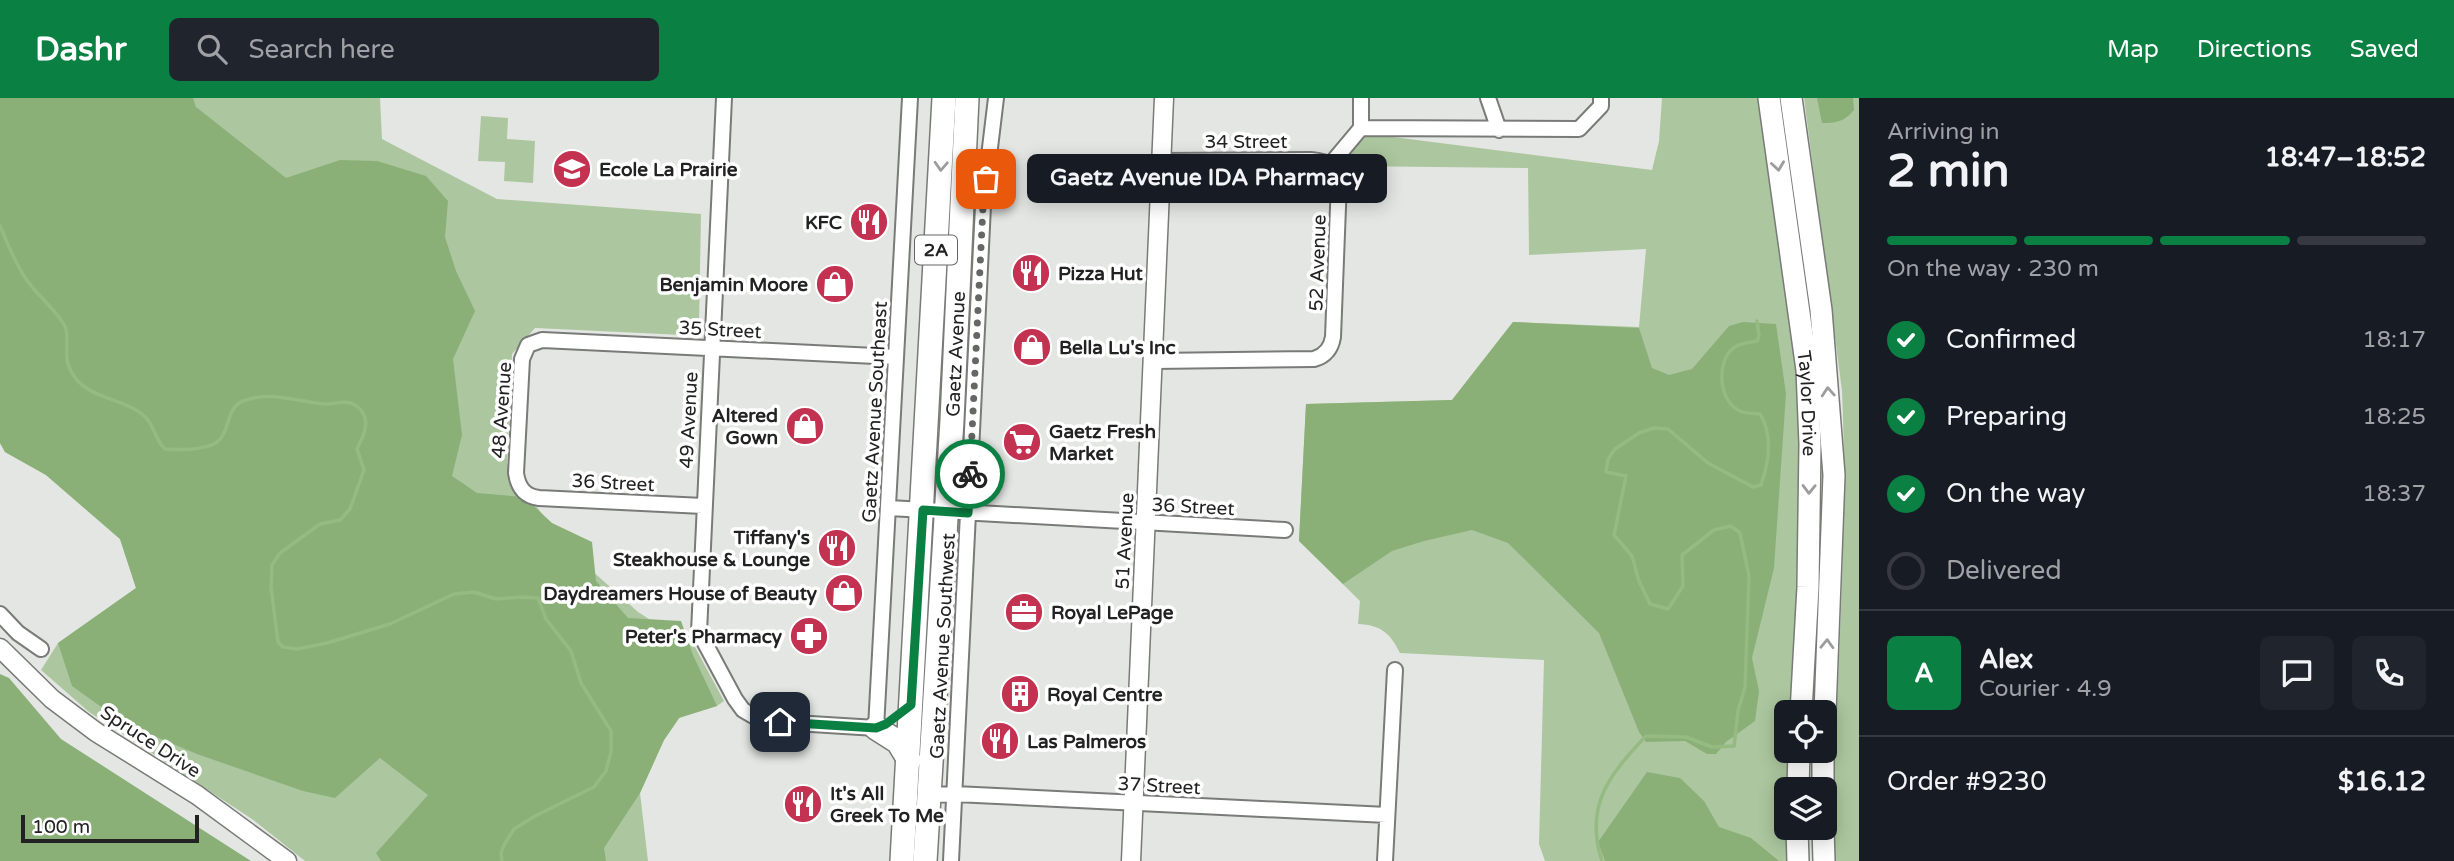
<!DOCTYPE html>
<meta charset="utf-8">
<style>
:root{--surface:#171b24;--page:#20242c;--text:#f1f3f6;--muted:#9ea1a6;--line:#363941;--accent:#0b8043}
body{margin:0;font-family:"Varela Round",sans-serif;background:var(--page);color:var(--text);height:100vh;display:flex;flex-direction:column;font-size:26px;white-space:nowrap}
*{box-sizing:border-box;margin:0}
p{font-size:23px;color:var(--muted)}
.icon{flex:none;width:38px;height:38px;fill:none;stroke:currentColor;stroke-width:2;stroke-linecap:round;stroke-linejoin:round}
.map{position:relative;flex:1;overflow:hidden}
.details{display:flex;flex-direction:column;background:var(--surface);width:595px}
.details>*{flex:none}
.buttons{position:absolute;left:1774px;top:602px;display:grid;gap:14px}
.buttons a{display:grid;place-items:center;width:63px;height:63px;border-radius:10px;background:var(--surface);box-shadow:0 4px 18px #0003;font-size:35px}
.scale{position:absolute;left:21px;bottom:18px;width:178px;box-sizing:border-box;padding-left:7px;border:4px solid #212221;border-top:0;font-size:19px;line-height:24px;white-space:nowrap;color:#212221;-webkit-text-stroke:5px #fff;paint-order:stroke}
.pin{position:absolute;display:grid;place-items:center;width:60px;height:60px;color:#fff;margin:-30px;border-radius:14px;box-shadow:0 4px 10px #0006}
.courier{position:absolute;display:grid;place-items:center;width:70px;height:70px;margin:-35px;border:5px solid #0b8043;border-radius:50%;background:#fff;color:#222;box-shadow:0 2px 9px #0007}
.bubble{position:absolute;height:49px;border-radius:10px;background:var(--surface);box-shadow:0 4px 18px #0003;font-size:23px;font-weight:800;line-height:49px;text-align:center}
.overview em{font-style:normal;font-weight:800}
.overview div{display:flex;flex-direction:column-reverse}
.overview{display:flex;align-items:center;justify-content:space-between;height:119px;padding:0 28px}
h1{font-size:46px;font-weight:800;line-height:52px}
.bar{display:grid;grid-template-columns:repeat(4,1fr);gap:10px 7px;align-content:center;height:84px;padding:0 28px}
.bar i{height:9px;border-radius:5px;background:var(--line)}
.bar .selected{background:var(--accent)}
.bar p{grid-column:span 4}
.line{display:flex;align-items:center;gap:18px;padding:0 28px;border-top:2px solid var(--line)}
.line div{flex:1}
.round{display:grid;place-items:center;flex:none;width:74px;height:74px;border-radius:10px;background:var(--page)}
ol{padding:0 28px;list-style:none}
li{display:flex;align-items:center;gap:21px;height:77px}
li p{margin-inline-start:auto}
li .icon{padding:7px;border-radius:50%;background:var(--accent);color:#fff;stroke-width:4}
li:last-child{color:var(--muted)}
li i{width:38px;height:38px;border:4px solid var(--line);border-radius:50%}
header{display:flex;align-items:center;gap:42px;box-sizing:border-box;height:98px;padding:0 35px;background:var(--accent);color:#fff}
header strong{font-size:33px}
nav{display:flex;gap:38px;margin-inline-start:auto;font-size:24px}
.search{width:490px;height:63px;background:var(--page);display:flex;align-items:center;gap:18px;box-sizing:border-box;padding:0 24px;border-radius:10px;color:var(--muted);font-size:26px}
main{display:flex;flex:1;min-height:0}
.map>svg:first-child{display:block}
.green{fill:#acc79f}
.forest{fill:#8ab078}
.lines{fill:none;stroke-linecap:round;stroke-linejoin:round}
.stream{stroke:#95ba82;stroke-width:3.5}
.minor-casing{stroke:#787b77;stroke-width:18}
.tertiary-casing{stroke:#787b77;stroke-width:21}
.secondary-casing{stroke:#787b77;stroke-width:24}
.primary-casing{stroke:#787b77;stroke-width:26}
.minor{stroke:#fff;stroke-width:14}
.tertiary{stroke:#fff;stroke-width:18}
.secondary{stroke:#fff;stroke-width:21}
.primary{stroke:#fff;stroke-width:23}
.oneway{stroke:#9b9c9b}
.done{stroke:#656765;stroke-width:7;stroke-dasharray:0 12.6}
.route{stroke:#0b8043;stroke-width:9}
.labels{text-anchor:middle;stroke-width:7;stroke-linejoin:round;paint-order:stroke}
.shield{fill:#fff;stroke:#646464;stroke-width:2}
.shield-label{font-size:18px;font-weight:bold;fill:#212221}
.street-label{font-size:19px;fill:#212221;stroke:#fff}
.poi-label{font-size:19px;font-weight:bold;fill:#212221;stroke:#fff;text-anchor:start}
</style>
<header>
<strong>Dashr</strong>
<div class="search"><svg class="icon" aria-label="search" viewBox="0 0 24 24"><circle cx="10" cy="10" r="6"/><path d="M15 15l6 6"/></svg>Search here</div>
<nav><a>Map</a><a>Directions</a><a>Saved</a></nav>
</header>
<main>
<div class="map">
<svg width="1859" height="763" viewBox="0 0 1859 763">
<rect width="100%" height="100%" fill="#e4e6e3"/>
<!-- green -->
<path class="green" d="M 0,0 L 380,0 L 382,41 L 497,101 L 701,116 L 699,228 L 683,237 L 535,230 L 512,256 L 507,365 L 516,392 L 534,405 L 570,453 L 638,514 L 677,539 L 689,538 L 724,603 L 717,608 L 680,619 L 664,642 L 640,695 L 648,763 L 305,763 L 252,721 L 89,614 L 41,572 L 58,545 L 136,490 L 120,441 L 46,377 L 5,354 L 0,345 Z
M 1662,0 L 1761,0 L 1785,172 L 1800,303 L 1802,339 L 1795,614 L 1787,614 L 1787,653 L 1794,653 L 1792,691 L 1787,691 L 1787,730 L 1794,763 L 1545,763 L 1539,746 L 1544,562 L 1400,555 C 1390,535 1381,527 1358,526 L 1360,503 L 1299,443 L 1306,306 L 1452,302 L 1513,224 L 1639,229 L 1646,151 L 1529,157 L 1528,70 L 1344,68 L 1342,63 L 1362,35 L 1652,72 L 1659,43 Z
M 1804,0 L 1859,0 L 1859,763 L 1832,763 C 1834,606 1849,450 1842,293 Z
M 481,18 L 508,20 L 507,41 L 535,43 L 533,85 L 504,83 L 505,64 L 478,63 Z"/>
<!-- forest -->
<path class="forest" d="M 0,0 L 193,0 L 196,9 L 286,80 L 340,62 L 377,63 L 426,78 L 448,103 L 445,139 L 456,173 L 475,213 L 453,261 L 462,337 L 452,378 L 477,395 L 524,399 L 552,425 L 592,444 L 596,483 L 628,520 L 681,523 L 693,557 L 717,608 L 679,620 L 664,642 L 640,695 L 604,750 L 606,763 L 381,763 L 376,755 L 428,697 L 380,660 L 335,700 L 303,693 L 197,656 L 125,626 L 72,588 L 58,545 L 136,490 L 120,441 L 46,377 L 5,354 L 0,345 Z
M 1817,0 L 1853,0 L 1854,12 C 1844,24 1836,25 1822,25 Z
M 1513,224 L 1639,230 L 1652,270 L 1669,277 L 1692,271 L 1729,228 L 1743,224 L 1776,226 L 1786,296 L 1774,470 L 1752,560 L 1759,593 L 1755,623 L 1726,644 L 1716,656 L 1707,656 L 1685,643 L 1646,644 L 1639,634 L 1599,535 L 1508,445 L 1472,432 L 1424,443 L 1392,453 L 1343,486 L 1299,443 L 1306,306 L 1452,302 Z
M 0,576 L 9,580 L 61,641 L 251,763 L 0,763 Z
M 1647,674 L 1680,680 L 1704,703 L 1719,729 L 1751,740 L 1779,763 L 1605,763 L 1598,744 Z"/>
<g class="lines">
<!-- stream -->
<path class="stream" d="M 0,128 C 8,146 15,165 26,181 C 34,194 63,219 66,231 C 70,252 60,261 77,282 C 94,301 123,301 142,316 C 155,326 154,341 165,351 C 179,352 201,352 214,346 C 231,337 225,310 243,303 C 271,292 297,304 324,306 C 333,307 341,302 351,305 C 356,307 360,310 363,315 C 370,327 362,340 357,351 L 364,372 L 350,411 L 340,422 L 320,426 L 280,455 L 272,467 L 271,489 L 277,536 L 278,544 L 283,549 L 297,551 L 327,545 L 390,526 L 454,496 L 474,494 L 496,501 L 522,499 L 538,500 L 546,521 L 571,553 L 581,585 L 611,633 L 611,654 L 606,673 L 594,689 L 535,718 L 514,731 L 504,747 L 501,755 L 502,763
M 1602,763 C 1584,708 1609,677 1646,638 L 1686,639 L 1712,649 L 1734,648 L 1738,613 L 1745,589 L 1749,478 L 1740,435 L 1731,428 L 1714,432 L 1682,457 L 1683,488 L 1668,511 L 1650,506 L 1639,483 L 1632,458 L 1614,437 L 1626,378 L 1606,374 L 1608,361 L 1615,351 L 1639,335 L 1654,330 L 1668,331 L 1708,365 L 1753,389 L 1761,387 C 1769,364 1773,337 1760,316 C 1753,315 1743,316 1738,312 C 1718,301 1716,261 1735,249 C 1741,245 1751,244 1757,243 L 1759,238 L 1757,223"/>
<!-- minor casing -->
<g class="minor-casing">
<path id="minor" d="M 724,0 L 699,534 L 735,601 L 743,612 L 762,623 L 876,630 L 910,0
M 1488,0 L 1499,32
M 1361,30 L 1579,31 L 1601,8 L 1601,0
M 1330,67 L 1361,30 L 1361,0
M 1153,263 L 1314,261 C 1325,258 1331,251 1333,239 L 1339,83 C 1336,68 1326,63 1311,62 L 1162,63
M 703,408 L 539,400 C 524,398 518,389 516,375 L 522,261 L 528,247 L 542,242 L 896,259
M 889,410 L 1285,432
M 0,516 L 18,535 L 41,551
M 929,697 L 955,696 L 1387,717
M 951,763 L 983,108 L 996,0
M 1385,763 L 1395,572"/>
</g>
<!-- tertiary casing -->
<g class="tertiary-casing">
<path id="tertiary" d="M 0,550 L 52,601 L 96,634 L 197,697 L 287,763
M 1131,763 L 1164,0"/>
</g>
<!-- secondary casing -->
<g class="secondary-casing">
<g id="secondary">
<path id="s1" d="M 1769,0 L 1807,272 L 1810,346 L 1808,489 L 1801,614"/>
<path d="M 1791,0 L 1821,212 L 1834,377 L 1825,614"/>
<path d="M 1798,691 L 1799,653"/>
<path d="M 1823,691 L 1823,653"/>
<path d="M 1797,730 L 1798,763"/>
<path d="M 1823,730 L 1824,763"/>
</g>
</g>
<!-- primary casing -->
<g class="primary-casing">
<g id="primary">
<path d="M 876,630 L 898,644 L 909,662"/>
<path d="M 902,763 L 944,0"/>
<path id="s2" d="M 925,763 L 952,322 L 967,0"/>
</g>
</g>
<!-- minor -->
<use href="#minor" class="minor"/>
<!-- tertiary -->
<use href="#tertiary" class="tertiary"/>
<!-- secondary -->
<use href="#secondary" class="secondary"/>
<!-- primary -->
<use href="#primary" class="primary"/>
</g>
<!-- one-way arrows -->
<defs><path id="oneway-chevron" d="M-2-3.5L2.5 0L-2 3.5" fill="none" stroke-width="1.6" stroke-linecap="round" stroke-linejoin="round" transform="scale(1.75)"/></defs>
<g class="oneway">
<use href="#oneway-chevron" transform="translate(941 68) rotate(93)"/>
<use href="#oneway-chevron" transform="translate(1778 68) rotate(82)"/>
<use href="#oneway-chevron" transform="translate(1828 294) rotate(-94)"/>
<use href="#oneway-chevron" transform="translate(1809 391) rotate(91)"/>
<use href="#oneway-chevron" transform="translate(1827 546) rotate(-88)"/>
</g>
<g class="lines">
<!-- done -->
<path class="done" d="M 970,376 L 983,108 L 986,81"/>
<!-- route -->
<path class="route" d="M 780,624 L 876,630 L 886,626 L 911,607 L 923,412 L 968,415 L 970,376"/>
</g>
<!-- icons -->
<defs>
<g id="school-disc" transform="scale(2.0125)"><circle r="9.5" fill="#c33250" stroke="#fff"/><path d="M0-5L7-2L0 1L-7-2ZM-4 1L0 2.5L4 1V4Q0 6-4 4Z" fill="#fff"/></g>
<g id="restaurant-disc" transform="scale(2.0125)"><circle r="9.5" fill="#c33250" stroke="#fff"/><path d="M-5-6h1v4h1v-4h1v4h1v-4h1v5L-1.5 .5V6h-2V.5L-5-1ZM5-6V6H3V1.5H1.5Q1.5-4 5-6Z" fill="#fff"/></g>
<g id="shop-disc" transform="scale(2.0125)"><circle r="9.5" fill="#c33250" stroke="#fff"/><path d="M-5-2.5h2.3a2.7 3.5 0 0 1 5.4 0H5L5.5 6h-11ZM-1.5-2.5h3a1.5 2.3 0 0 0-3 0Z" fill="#fff"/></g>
<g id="supermarket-disc" transform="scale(2.0125)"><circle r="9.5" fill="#c33250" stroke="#fff"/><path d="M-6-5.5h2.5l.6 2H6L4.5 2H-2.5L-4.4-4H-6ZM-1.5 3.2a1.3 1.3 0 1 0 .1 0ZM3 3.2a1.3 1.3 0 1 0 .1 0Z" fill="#fff"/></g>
<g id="office-disc" transform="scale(2.0125)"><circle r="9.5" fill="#c33250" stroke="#fff"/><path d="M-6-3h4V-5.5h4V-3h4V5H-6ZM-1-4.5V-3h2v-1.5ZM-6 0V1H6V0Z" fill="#fff"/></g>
<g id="pharmacy-disc" transform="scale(2.0125)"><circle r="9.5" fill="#c33250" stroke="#fff"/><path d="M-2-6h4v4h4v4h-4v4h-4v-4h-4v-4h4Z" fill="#fff"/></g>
<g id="building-disc" transform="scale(2.0125)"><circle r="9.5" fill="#c33250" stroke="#fff"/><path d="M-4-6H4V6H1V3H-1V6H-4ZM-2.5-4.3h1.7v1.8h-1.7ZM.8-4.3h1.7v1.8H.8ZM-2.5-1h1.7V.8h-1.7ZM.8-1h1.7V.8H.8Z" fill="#fff"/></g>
</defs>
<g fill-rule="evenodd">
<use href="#school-disc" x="572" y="71"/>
<use href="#restaurant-disc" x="869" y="124"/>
<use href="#restaurant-disc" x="1031" y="175"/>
<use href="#shop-disc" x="835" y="186"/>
<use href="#shop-disc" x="1032" y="249"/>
<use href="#shop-disc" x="805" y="328"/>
<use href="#supermarket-disc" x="1022" y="344"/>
<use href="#restaurant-disc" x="837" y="450"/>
<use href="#shop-disc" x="844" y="495"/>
<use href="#office-disc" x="1024" y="514"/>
<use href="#pharmacy-disc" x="809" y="538"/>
<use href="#building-disc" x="1020" y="596"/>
<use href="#restaurant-disc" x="1000" y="643"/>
<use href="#restaurant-disc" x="803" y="706"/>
</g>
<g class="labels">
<!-- shield labels -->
<rect class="shield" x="915" y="137.5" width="42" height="29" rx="5"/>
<g class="shield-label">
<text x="936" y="158">2A</text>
</g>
<!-- street labels -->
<g class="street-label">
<text x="1246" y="50">34 Street</text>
<text transform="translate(1317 165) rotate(-88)" y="7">52 Avenue</text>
<text transform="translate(720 231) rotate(3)" y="7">35 Street</text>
<text dy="7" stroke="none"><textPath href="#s2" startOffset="508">Gaetz Avenue</textPath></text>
<text dy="7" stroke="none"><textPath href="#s1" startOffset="308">Taylor Drive</textPath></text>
<text transform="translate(501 312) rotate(-86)" y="7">48 Avenue</text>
<text transform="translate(874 314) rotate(-87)" y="7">Gaetz Avenue Southeast</text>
<text transform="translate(688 322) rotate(-87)" y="7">49 Avenue</text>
<text transform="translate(613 384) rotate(3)" y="7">36 Street</text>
<text transform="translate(1193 408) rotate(3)" y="7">36 Street</text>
<text transform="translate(1124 443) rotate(-87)" y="7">51 Avenue</text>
<text transform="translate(942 548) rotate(-87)" y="7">Gaetz Avenue Southwest</text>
<text transform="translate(151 643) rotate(33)" y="7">Spruce Drive</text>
<text transform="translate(1159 687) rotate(3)" y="7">37 Street</text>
</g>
<!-- poi labels -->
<g class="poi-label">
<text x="599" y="78">Ecole La Prairie</text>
<text x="842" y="131" text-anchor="end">KFC</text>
<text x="1058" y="182">Pizza Hut</text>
<text x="808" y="193" text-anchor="end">Benjamin Moore</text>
<text x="1059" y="256">Bella Lu's Inc</text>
<text x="778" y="324" text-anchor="end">Altered<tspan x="778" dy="22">Gown</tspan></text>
<text x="1049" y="340">Gaetz Fresh<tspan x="1049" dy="22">Market</tspan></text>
<text x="810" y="446" text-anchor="end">Tiffany's<tspan x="810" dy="22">Steakhouse &amp; Lounge</tspan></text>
<text x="817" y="502" text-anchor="end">Daydreamers House of Beauty</text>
<text x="1051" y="521">Royal LePage</text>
<text x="782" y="545" text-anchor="end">Peter's Pharmacy</text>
<text x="1047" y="603">Royal Centre</text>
<text x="1027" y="650">Las Palmeros</text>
<text x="830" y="702">It's All<tspan x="830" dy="22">Greek To Me</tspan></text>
</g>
</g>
</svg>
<div class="buttons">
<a><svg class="icon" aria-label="locate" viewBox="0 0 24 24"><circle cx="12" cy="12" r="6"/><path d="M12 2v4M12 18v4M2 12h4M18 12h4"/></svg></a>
<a><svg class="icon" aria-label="layers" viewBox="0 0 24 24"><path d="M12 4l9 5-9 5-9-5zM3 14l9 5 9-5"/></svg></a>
</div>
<div class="scale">100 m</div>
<div class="pin" style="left:986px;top:81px;background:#ea580c"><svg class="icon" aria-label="bag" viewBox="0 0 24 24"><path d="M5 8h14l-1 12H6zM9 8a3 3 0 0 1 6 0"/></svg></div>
<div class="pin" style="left:780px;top:624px;background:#1f2937"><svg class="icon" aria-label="home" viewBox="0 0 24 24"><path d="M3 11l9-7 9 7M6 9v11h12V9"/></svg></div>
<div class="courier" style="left:970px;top:376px"><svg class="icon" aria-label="bike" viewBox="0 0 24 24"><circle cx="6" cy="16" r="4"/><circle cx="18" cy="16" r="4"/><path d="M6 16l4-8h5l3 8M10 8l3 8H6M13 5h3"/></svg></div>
<div class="bubble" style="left:1027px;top:56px;width:360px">Gaetz Avenue IDA Pharmacy</div>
</div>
<section class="details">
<div class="overview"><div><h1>2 min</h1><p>Arriving in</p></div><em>18:47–18:52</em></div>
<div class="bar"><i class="selected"></i><i class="selected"></i><i class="selected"></i><i></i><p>On the way · 230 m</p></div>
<ol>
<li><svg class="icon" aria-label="check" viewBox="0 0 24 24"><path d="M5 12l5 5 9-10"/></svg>Confirmed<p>18:17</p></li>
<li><svg class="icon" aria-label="check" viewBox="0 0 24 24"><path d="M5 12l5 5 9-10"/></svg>Preparing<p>18:25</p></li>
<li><svg class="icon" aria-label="check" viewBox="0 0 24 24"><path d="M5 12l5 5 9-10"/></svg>On the way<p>18:37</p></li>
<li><i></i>Delivered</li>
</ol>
<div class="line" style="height:126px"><b class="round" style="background:var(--accent);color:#fff">A</b><div><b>Alex</b><p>Courier · 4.9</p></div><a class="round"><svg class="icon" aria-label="chat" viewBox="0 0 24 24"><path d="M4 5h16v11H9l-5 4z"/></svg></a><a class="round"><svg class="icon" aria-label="phone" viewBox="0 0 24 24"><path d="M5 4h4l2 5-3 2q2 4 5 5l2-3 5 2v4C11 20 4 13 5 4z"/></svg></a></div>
<div class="line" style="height:91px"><div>Order #9230</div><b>$16.12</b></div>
</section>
</main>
